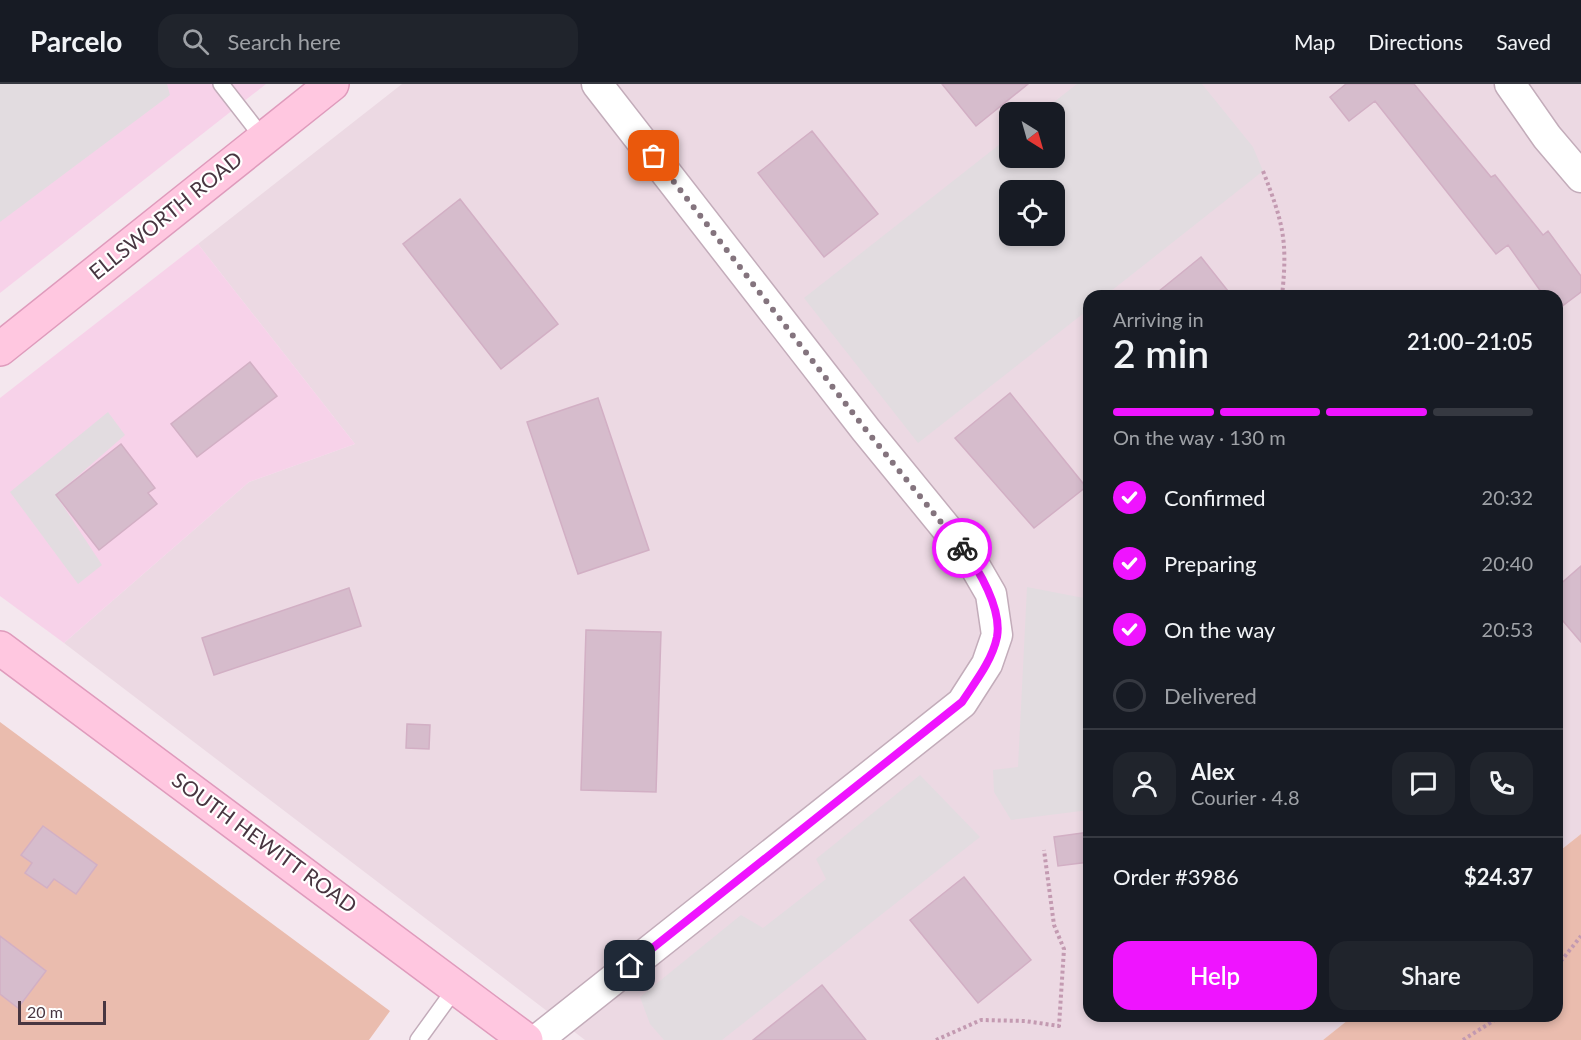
<!DOCTYPE html>
<meta charset="utf-8">
<style>
:root{--surface:#171b24;--page:#20242c;--text:#f1f3f6;--muted:#9ea1a6;--line:#363941;--accent:#ef14ff}
body{margin:0;font-family:Lato,sans-serif;background:var(--page);color:var(--text);height:100vh;display:flex;flex-direction:column;font-size:22px;white-space:nowrap}
*{box-sizing:border-box;margin:0}
p{font-size:20px;color:var(--muted)}
.icon{flex:none;width:33px;height:33px;fill:none;stroke:currentColor;stroke-width:2;stroke-linecap:round;stroke-linejoin:round}
.map{position:relative;flex:1;overflow:hidden}
.side{position:absolute;left:1083px;top:206px;width:480px;height:732px;display:flex;flex-direction:column;background:var(--surface);border-radius:18px;box-shadow:0 3px 9px #0003}
.side>*{flex:none}
.needle{width:39px;rotate:143deg}
.buttons{position:absolute;left:999px;top:18px;display:grid;gap:12px}
.buttons a{display:grid;place-items:center;width:66px;height:66px;border-radius:12px;background:var(--surface);box-shadow:0 3px 9px #0003;font-size:30px}
.scale{position:absolute;left:18px;bottom:15px;width:88px;box-sizing:border-box;padding-left:6px;border:3px solid #483641;border-top:0;font-size:16px;line-height:21px;white-space:nowrap;color:#483641;-webkit-text-stroke:4px #fff;paint-order:stroke}
.pin{position:absolute;display:grid;place-items:center;width:51px;height:51px;color:#fff;margin:-26px;border-radius:12px;box-shadow:0 3px 9px #0006}
.courier{position:absolute;display:grid;place-items:center;width:60px;height:60px;margin:-30px;border:4px solid #ef14ff;border-radius:50%;background:#fff;color:#222;box-shadow:0 2px 8px #0007}
.head em{font-style:normal;font-weight:600}
.head div{display:flex;flex-direction:column-reverse}
.head{display:flex;align-items:center;justify-content:space-between;height:102px;padding:0 30px}
h1{font-size:39px;font-weight:600;line-height:45px}
.bar{display:grid;grid-template-columns:repeat(4,1fr);gap:9px 6px;align-content:center;height:72px;padding:0 30px}
.bar i{height:8px;border-radius:4px;background:var(--line)}
.bar .selected{background:var(--accent)}
.bar p{grid-column:span 4}
.line{display:flex;align-items:center;gap:15px;padding:0 30px;border-top:2px solid var(--line)}
.line div{flex:1}
.round{display:grid;place-items:center;flex:none;width:63px;height:63px;border-radius:18px;background:var(--page)}
ol{padding:0 30px;list-style:none}
li{display:flex;align-items:center;gap:18px;height:66px}
li p{margin-inline-start:auto}
li .icon{padding:6px;border-radius:50%;background:var(--accent);color:#fff;stroke-width:4}
li:last-child{color:var(--muted)}
li i{width:33px;height:33px;border:3px solid var(--line);border-radius:50%}
.primary-button{display:flex;gap:12px;margin-top:auto;padding:12px 30px}
.primary-button a{flex:1;height:69px;border-radius:18px;background:var(--accent);color:#fff;font-size:24px;font-weight:600;line-height:69px;text-align:center}
.primary-button a+a{background:var(--page);color:var(--text)}
header{display:flex;align-items:center;gap:36px;box-sizing:border-box;height:84px;padding:0 30px;background:var(--surface);border-bottom:2px solid var(--line)}
header strong{font-size:28px}
nav{display:flex;gap:33px;margin-inline-start:auto;font-size:21px}
.search{width:420px;height:54px;background:var(--page);display:flex;align-items:center;gap:15px;box-sizing:border-box;padding:0 21px;border-radius:18px;color:var(--muted);font-size:22px}
.map>svg:first-child{display:block}
.residential{fill:#ecd9e3;fill-rule:evenodd}
.commercial{fill:#f7d2e9}
.green{fill:#eabcae}
.parking{fill:#e2dce0;fill-rule:evenodd}
.building{fill:#d6bccc;stroke:#d2afc4;stroke-width:1.5}
.lines{fill:none;stroke-linecap:round;stroke-linejoin:round}
.lane-casing{stroke:#c3acba;stroke-width:18}
.street-casing{stroke:#c3acba;stroke-width:33}
.secondary-casing{stroke:#df9bbc;stroke-width:36}
.path{stroke:#c39ab1;stroke-width:4;stroke-dasharray:3 3;stroke-linecap:butt}
.lane{stroke:#fff;stroke-width:15}
.street{stroke:#fff;stroke-width:30}
.secondary{stroke:#ffc7e0;stroke-width:33}
.done{stroke:#84747e;stroke-width:6;stroke-dasharray:0 10.8}
.route{stroke:#ef14ff;stroke-width:8}
.labels{text-anchor:middle;stroke-width:4.5;stroke-linejoin:round;paint-order:stroke}
.street-label{font-size:21px;fill:#483641;stroke:#fff}
</style>
<header>
<strong>Parcelo</strong>
<div class="search"><svg class="icon" aria-label="search" viewBox="0 0 24 24"><circle cx="10" cy="10" r="6"/><path d="M15 15l6 6"/></svg>Search here</div>
<nav><a>Map</a><a>Directions</a><a>Saved</a></nav>
</header>
<div class="map">
<svg width="1581" height="956" viewBox="0 0 1581 956">
<rect width="100%" height="100%" fill="#f4e7ee"/>
<!-- residential -->
<path class="residential" d="M 402,0 L 1581,0 L 1581,750 L 1557,769 L 1557,212 L 1089,212 L 1089,932 L 1353,932 L 1323,956 L 585,956 L 64,559 L 249,398 L 355,360 L 198,160 ZM 1010,28 L 1054,28 L 1054,74 L 1010,74 ZM 1010,106 L 1054,106 L 1054,152 L 1010,152 Z"/>
<!-- commercial -->
<path class="commercial" d="M 0,0 L 266,0 L 0,209 Z
M 198,160 L 355,360 L 249,398 L 64,559 L 0,512 L 0,314 Z"/>
<!-- green -->
<path class="green" d="M 0,638 L 390,927 L 369,956 L 0,956 Z
M 1581,750 L 1581,956 L 1323,956 L 1353,932 L 1557,932 L 1557,769 Z"/>
<!-- parking -->
<path class="parking" d="M 0,0 L 167,0 L 170,11 L 0,138 Z
M 1077,0 L 1202,0 L 1253,63 L 1263,87 L 1106,211 L 1089,212 L 1089,225 L 918,359 L 804,214 L 1009,53 L 1010,74 L 1054,74 L 1054,28 L 1041,28 ZM 1054,106 L 1054,152 L 1010,152 L 1010,106 Z
M 108,328 L 125,351 L 56,411 L 102,481 L 78,500 L 10,408 Z
M 1027,503 L 1089,515 L 1089,726 L 1011,736 L 994,708 L 993,686 L 1018,683 Z
M 920,691 L 980,753 L 722,956 L 664,956 L 650,940 L 640,913 L 741,831 L 763,844 L 826,795 L 816,775 Z"/>
<!-- building -->
<path class="building" d="M 942,0 L 1028,0 L 976,42 Z
M 1346,0 L 1414,0 L 1491,93 L 1495,91 L 1543,151 L 1548,147 L 1581,192 L 1581,208 L 1557,226 L 1557,212 L 1544,212 L 1508,161 L 1496,170 L 1375,17 L 1349,37 L 1330,13 Z
M 812,47 L 878,130 L 824,173 L 758,89 Z
M 460,115 L 558,240 L 501,285 L 403,160 Z
M 1201,173 L 1232,212 L 1153,212 Z
M 250,278 L 277,312 L 197,373 L 171,340 Z
M 1010,309 L 1086,403 L 1034,444 L 955,354 Z
M 598,314 L 649,466 L 578,490 L 527,338 Z
M 121,360 L 155,404 L 148,409 L 157,420 L 99,466 L 56,411 Z
M 1581,482 L 1581,558 L 1557,530 L 1557,503 Z
M 349,504 L 361,542 L 214,591 L 202,554 Z
M 586,546 L 661,548 L 656,708 L 581,706 Z
M 407,640 L 430,641 L 429,665 L 406,664 Z
M 43,742 L 97,781 L 76,810 L 54,795 L 47,804 L 25,789 L 32,779 L 21,771 Z
M 1089,748 L 1089,778 L 1058,782 L 1054,753 Z
M 964,793 L 1031,876 L 978,919 L 910,836 Z
M 0,852 L 46,887 L 18,924 L 0,910 Z
M 822,901 L 866,956 L 753,956 Z"/>
<g class="lines">
<!-- lane casing -->
<g class="lane-casing">
<path id="lane" d="M 221,0 L 263,54
M 418,956 L 457,902"/>
</g>
<!-- street casing -->
<g class="street-casing">
<path id="street" d="M 1510,0 L 1547,53 L 1581,93
M 537,956 L 962,619 L 987,580 L 997,551 L 991,510 L 969,472 L 866,346 L 597,0"/>
</g>
<!-- secondary casing -->
<g class="secondary-casing">
<path id="secondary" d="M 0,265 L 332,0
M 0,564 L 526,956"/>
</g>
<!-- path -->
<path class="path" d="M 1263,87 C 1283,139 1288,156 1282,212
M 1557,882 L 1581,852
M 936,956 L 981,936 L 1025,937 L 1059,942 L 1064,865 L 1054,841 L 1044,766
M 1463,956 L 1501,932"/>
<!-- lane -->
<use href="#lane" class="lane"/>
<!-- street -->
<use href="#street" class="street"/>
<!-- secondary -->
<use href="#secondary" class="secondary"/>
</g>
<g class="lines">
<!-- done -->
<path class="done" d="M 654,72 L 866,346 L 962,464"/>
<!-- route -->
<path class="route" d="M 630,882 L 962,618 C 975,598 992,577 997,553 C 1002,525 979,485 962,464"/>
</g>
<g class="labels">
<!-- street labels -->
<g class="street-label">
<text transform="translate(166 132) rotate(-39)" y="7">ELLSWORTH ROAD</text>
<text transform="translate(264 759) rotate(36)" y="7">SOUTH HEWITT ROAD</text>
</g>
</g>
</svg>
<div class="buttons">
<a><svg class="needle" viewBox="-14 -14 28 28"><path d="M0-13l5 13h-10z" fill="#e53935"/><path d="M0 13l5-13h-10z" fill="#9ea1a6"/></svg></a>
<a><svg class="icon" aria-label="locate" viewBox="0 0 24 24"><circle cx="12" cy="12" r="6"/><path d="M12 2v4M12 18v4M2 12h4M18 12h4"/></svg></a>
</div>
<div class="scale">20 m</div>
<div class="pin" style="left:654px;top:72px;background:#ea580c"><svg class="icon" aria-label="bag" viewBox="0 0 24 24"><path d="M5 8h14l-1 12H6zM9 8a3 3 0 0 1 6 0"/></svg></div>
<div class="pin" style="left:630px;top:882px;background:#1f2937"><svg class="icon" aria-label="home" viewBox="0 0 24 24"><path d="M3 11l9-7 9 7M6 9v11h12V9"/></svg></div>
<div class="courier" style="left:962px;top:464px"><svg class="icon" aria-label="bike" viewBox="0 0 24 24"><circle cx="6" cy="16" r="4"/><circle cx="18" cy="16" r="4"/><path d="M6 16l4-8h5l3 8M10 8l3 8H6M13 5h3"/></svg></div>
<section class="side">
<div class="head"><div><h1>2 min</h1><p>Arriving in</p></div><em>21:00–21:05</em></div>
<div class="bar"><i class="selected"></i><i class="selected"></i><i class="selected"></i><i></i><p>On the way · 130 m</p></div>
<ol>
<li><svg class="icon" aria-label="check" viewBox="0 0 24 24"><path d="M5 12l5 5 9-10"/></svg>Confirmed<p>20:32</p></li>
<li><svg class="icon" aria-label="check" viewBox="0 0 24 24"><path d="M5 12l5 5 9-10"/></svg>Preparing<p>20:40</p></li>
<li><svg class="icon" aria-label="check" viewBox="0 0 24 24"><path d="M5 12l5 5 9-10"/></svg>On the way<p>20:53</p></li>
<li><i></i>Delivered</li>
</ol>
<div class="line" style="height:108px"><a class="round"><svg class="icon" aria-label="person" viewBox="0 0 24 24"><circle cx="12" cy="8" r="4"/><path d="M4 21q1-7 8-7t8 7"/></svg></a><div><b>Alex</b><p>Courier · 4.8</p></div><a class="round"><svg class="icon" aria-label="chat" viewBox="0 0 24 24"><path d="M4 5h16v11H9l-5 4z"/></svg></a><a class="round"><svg class="icon" aria-label="phone" viewBox="0 0 24 24"><path d="M5 4h4l2 5-3 2q2 4 5 5l2-3 5 2v4C11 20 4 13 5 4z"/></svg></a></div>
<div class="line" style="height:78px"><div>Order #3986</div><b>$24.37</b></div>
<div class="primary-button"><a>Help</a><a>Share</a></div>
</section>
</div>
